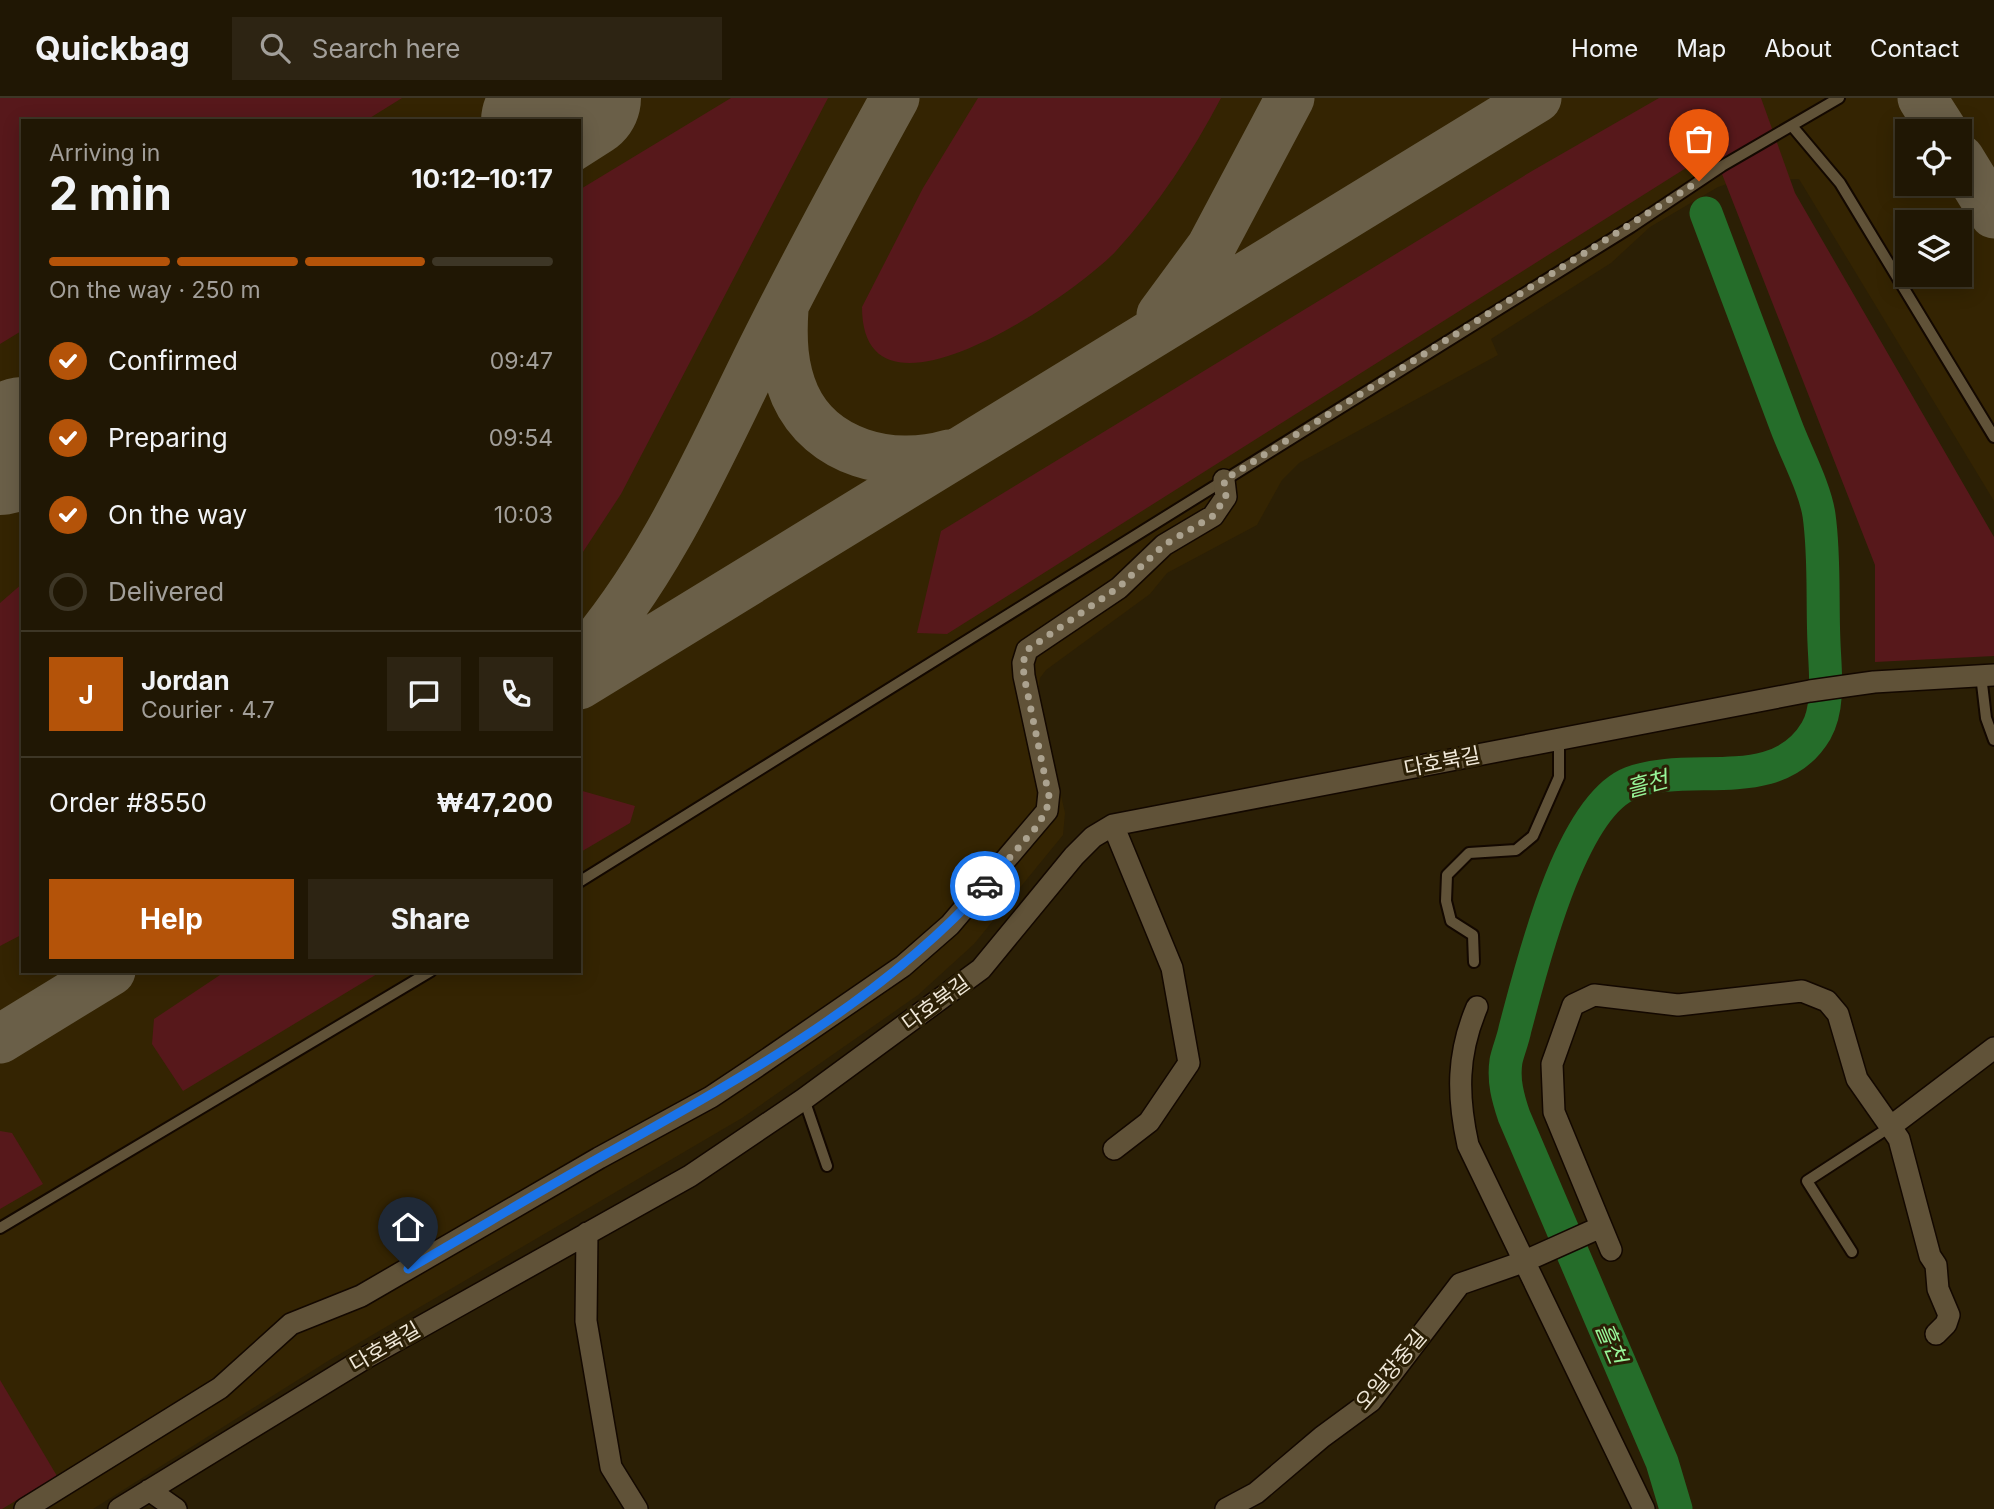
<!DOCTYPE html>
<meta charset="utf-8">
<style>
:root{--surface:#201704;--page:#2d2413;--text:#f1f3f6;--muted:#a29f9a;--line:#3d3626;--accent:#b45309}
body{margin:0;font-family:Inter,"Noto Sans KR",sans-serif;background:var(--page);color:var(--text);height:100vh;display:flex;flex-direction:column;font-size:26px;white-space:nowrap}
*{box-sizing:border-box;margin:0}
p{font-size:23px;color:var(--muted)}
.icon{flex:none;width:38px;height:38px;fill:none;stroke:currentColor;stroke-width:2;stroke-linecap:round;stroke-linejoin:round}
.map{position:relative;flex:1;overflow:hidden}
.side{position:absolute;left:21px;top:21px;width:560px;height:854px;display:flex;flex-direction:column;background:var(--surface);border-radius:0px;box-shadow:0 4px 18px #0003,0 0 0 2px var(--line)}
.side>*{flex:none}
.buttons{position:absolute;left:1895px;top:21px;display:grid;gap:14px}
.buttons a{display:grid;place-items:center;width:77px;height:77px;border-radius:0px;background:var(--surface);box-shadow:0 4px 18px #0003,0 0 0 2px var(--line);font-size:35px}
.pin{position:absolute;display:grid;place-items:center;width:60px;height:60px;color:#fff;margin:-72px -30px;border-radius:50% 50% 50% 0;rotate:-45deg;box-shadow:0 0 7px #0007}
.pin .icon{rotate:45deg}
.courier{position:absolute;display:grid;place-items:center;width:70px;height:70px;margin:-35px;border:5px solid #1a73e8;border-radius:50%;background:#fff;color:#222;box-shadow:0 2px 9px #0007}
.overview em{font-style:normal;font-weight:700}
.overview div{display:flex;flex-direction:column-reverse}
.overview{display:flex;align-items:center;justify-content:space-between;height:119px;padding:0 28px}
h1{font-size:46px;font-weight:700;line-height:52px}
.bar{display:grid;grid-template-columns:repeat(4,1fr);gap:10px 7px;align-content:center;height:84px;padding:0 28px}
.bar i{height:9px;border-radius:5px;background:var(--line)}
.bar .current{background:var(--accent)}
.bar p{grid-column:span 4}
.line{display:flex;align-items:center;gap:18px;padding:0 28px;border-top:2px solid var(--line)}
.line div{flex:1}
.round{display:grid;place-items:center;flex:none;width:74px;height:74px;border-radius:0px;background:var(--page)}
ol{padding:0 28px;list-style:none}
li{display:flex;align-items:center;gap:21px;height:77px}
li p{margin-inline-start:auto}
li .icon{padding:7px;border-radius:50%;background:var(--accent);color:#fff;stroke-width:4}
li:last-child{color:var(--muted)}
li i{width:38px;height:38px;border:4px solid var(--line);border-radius:50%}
.primary-button{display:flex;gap:14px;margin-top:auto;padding:14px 28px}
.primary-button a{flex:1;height:80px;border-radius:0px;background:var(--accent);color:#fff;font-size:28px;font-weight:700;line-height:80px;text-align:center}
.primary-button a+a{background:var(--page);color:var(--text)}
header{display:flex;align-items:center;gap:42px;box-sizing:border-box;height:98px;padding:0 35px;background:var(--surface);border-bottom:2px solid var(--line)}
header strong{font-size:33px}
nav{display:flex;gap:38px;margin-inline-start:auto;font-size:24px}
.search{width:490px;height:63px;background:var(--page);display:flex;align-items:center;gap:18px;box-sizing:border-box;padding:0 24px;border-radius:0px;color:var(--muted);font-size:26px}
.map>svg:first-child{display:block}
.built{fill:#342402;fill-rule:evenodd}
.green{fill:#57181b}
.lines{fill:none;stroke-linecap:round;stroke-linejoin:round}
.river{stroke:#256d2a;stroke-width:33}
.taxiway{stroke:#6a5f48;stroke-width:49}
.runway{stroke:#6a5f48;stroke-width:124}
.lane-casing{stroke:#130800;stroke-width:14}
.street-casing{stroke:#130800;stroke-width:24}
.lane{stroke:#605238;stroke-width:10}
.street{stroke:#605238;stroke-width:21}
.done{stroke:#aba28f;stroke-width:7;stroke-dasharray:0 12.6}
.route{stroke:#1a73e8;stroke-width:9}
.labels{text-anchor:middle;stroke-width:6;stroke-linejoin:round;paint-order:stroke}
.street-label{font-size:21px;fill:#f0e8d9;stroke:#2b1f05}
.water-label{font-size:23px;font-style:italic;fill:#97f598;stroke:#2b1f05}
</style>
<header>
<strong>Quickbag</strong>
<div class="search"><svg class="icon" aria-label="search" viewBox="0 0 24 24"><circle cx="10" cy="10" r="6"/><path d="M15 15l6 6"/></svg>Search here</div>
<nav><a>Home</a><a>Map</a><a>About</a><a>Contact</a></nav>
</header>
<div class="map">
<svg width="1994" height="1411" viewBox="0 0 1994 1411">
<rect width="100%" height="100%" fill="#2b1f05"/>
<!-- built -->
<path class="built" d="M 0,0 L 1994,0 L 1994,403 L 1799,81 L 1736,83 L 1718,89 L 1650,129 L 1611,165 L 1491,241 L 1498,257 L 1299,365 L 1282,382 L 1257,427 L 1167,475 L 1150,496 L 1046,572 L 1040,580 L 1038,596 L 1065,715 L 1063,737 L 974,846 L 918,897 L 742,1020 L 328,1263 L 93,1411 L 0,1411 ZM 23,23 L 579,23 L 579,873 L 23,873 ZM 1908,33 L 1960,33 L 1960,86 L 1908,86 ZM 1908,124 L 1960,124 L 1960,177 L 1908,177 Z"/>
<!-- green -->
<path class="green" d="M 0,0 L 402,0 L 365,23 L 23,23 L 23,232 L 0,246 Z
M 731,0 L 828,0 L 621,396 L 579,460 L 579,92 Z
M 978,0 L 1221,0 C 1192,55 1158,107 1116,153 C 1076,196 862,345 862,209 L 923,90 Z
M 1659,0 L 1761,0 L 1795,95 L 1994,439 L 1994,558 L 1875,564 L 1875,467 L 1713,53 L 947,536 L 917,535 L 941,433 L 1532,73 Z
M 23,485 L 23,836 L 0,848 L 0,505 Z
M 579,692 L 635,708 L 630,725 L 579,755 Z
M 226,873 L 382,873 L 183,993 L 152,946 L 154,921 Z
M 0,1033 L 12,1035 L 43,1086 L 0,1111 Z
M 0,1282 L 57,1378 L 2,1411 L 0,1411 Z"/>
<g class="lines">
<!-- river -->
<path class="river" d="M 1676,1411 L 1662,1364 L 1514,1018 C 1508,1000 1503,983 1506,963 C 1508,953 1513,942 1515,931 C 1531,872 1569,709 1631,685 C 1690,662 1777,699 1816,633 C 1830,609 1825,572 1824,545 C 1822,503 1825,459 1819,417 C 1815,390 1796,355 1786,328 C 1759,257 1733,186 1706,115"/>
<!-- taxiway -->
<path class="taxiway" d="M 1922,0 L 1943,33
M 1960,61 L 1994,116
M 784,211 C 782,241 783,269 795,297 C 821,355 892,373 949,356
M 1161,217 L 1211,149 L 1290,0
M 0,390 L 23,369
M 579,564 C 657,476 705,367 756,263 C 800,174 847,87 895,0
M 579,587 L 1537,0
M 0,941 L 111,873"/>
<!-- runway -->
<path class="runway" d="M 543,23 L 579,0
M 0,355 L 23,341"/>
<!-- lane casing -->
<g class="lane-casing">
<path id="lane" d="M 1792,28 L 1840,85 L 1994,339
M 1981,577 L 1986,620 L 1994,642
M 579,784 L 1631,129 L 1722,68 L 1839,0
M 1474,864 L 1473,837 L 1451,823 L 1446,803 L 1447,777 L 1469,755 L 1516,752 L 1533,738 L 1559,679 L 1559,642
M 804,1001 L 827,1068
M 0,1130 L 431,873
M 1852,1154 L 1807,1083 L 1890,1029"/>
</g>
<!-- street casing -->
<g class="street-casing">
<path id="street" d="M 1113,727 L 1172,870 L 1189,965 L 1149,1024 L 1114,1051
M 1477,909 C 1457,956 1457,997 1468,1047 L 1644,1411
M 1890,1029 L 1994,950
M 587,1135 L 586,1223 L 611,1369 L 637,1411
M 1611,1152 L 1554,1014 L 1552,966 L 1573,907 L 1594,897 L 1678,907 L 1802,893 L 1827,903 L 1838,916 L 1857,981 L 1899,1041 L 1930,1158 L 1936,1167 L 1938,1191 L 1949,1217 L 1946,1226 L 1936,1236
M 149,1392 L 176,1411
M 25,1411 L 220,1290 L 291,1226 L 361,1198 L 599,1060 L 711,999 L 756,969 L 903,868 L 950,827 L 1047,713 L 1049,694 L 1024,578 L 1023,565 L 1027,552 L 1119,490 L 1164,447 L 1213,418 L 1226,399 L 1224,382
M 119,1411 L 367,1259 L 690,1078 L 804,1001 L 981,871 L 1074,758 L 1093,739 L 1113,727 L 1810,593 L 1874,584 L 1994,577
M 1226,1411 L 1256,1395 L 1322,1339 L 1371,1303 L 1460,1186 L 1523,1164 L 1601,1129"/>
</g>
<!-- lane -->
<use href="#lane" class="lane"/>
<!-- street -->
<use href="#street" class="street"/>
</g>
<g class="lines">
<!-- done -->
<path class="done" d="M 985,788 L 1039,726 L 1050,703 L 1024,578 L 1023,565 L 1027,552 L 1119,489 L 1164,447 L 1213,418 L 1226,399 L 1224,382 L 1699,83"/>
<!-- route -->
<path class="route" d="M 408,1171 C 474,1133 540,1093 606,1056 C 739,981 882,903 985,788"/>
</g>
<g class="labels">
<!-- street labels -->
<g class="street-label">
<text transform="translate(1442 664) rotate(-11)" y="7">다호북길</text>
<text transform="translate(936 905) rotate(-36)" y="7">다호북길</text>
<text transform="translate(385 1249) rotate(-30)" y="7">다호북길</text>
<text transform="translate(1391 1272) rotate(-50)" y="7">오일장중길</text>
</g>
<!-- water labels -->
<g class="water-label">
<text transform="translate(1647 686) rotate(-15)" y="8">흘천</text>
<text transform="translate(1611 1245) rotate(67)" y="8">흘천</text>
</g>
</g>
</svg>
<div class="buttons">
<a><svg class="icon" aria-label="locate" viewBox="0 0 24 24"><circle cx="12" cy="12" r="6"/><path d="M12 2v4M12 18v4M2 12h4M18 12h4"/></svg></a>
<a><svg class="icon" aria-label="layers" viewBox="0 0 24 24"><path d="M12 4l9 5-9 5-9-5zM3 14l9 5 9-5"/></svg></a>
</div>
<div class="pin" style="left:1699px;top:83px;background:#ea580c"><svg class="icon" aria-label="bag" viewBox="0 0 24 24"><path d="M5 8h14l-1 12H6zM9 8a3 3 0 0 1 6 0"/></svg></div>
<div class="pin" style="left:408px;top:1171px;background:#1f2937"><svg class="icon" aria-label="home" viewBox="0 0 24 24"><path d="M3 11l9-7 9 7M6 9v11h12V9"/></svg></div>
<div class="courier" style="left:985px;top:788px"><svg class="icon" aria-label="car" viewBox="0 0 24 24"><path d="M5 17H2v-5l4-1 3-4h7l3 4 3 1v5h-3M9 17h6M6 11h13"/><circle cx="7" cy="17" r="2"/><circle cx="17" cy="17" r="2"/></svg></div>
<section class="side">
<div class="overview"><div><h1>2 min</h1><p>Arriving in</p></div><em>10:12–10:17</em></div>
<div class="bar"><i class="current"></i><i class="current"></i><i class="current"></i><i></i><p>On the way · 250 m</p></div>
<ol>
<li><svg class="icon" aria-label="check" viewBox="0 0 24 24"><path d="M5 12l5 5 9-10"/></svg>Confirmed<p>09:47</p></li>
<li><svg class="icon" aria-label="check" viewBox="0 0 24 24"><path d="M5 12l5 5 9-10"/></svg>Preparing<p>09:54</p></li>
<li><svg class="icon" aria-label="check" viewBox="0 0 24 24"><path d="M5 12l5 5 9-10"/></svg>On the way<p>10:03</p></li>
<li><i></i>Delivered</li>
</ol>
<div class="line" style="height:126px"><b class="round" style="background:var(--accent);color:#fff">J</b><div><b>Jordan</b><p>Courier · 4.7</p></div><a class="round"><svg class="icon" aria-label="chat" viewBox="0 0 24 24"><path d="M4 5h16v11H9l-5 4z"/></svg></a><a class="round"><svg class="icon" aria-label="phone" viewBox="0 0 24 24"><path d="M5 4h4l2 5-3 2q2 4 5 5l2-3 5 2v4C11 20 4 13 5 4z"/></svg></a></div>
<div class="line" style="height:91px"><div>Order #8550</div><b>₩47,200</b></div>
<div class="primary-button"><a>Help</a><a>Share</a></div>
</section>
</div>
